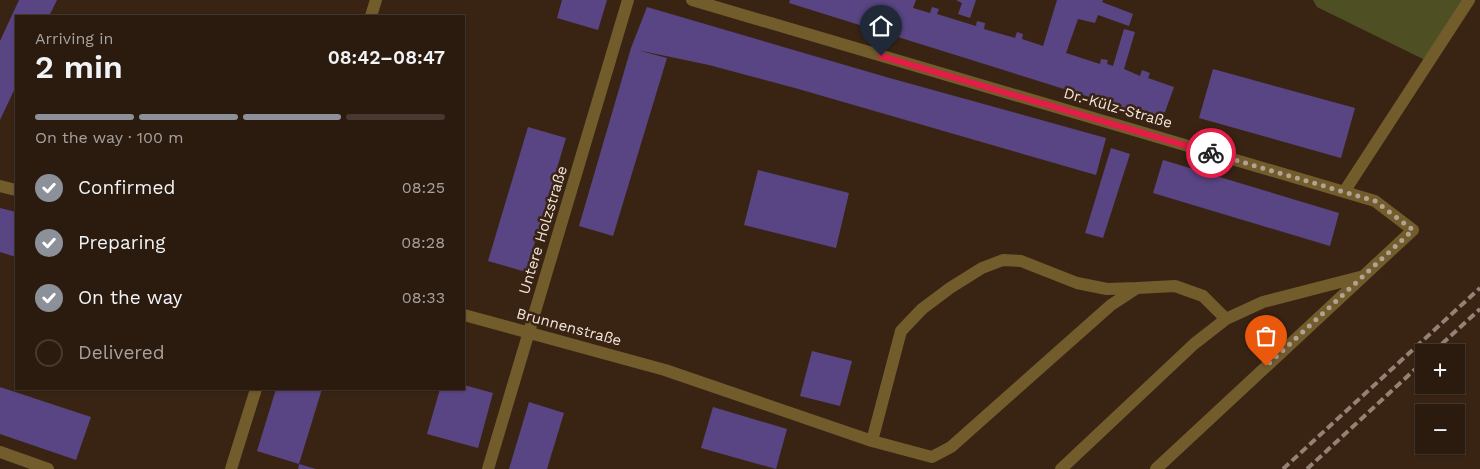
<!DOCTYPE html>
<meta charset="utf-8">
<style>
:root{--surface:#2b1b0f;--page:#332418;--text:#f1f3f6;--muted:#a6a19e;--line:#47392f;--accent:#8c9099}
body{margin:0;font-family:"Work Sans",sans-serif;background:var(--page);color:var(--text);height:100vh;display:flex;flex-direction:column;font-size:19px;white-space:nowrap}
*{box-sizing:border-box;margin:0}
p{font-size:16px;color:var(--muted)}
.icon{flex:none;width:28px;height:28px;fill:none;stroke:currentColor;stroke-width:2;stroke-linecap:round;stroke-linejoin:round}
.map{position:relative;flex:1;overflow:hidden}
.side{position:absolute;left:15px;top:15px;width:450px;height:375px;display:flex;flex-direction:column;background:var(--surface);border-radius:0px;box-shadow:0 1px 4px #0004,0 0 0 1px var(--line)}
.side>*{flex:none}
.controls{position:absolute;left:1415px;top:344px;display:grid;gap:10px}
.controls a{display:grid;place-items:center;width:50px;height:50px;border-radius:0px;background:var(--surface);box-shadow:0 1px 4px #0004,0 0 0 1px var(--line);font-size:25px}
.pin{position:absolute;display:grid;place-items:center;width:42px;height:42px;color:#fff;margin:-51px -21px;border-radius:50% 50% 50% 0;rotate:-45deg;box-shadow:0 0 5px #0007}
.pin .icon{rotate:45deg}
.courier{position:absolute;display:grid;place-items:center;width:50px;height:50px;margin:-25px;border:4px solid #e11d48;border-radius:50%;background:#fff;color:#222;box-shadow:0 1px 6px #0007}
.headline em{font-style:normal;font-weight:600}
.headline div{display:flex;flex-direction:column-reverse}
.headline{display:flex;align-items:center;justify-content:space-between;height:85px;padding:0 20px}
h1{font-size:32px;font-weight:600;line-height:38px}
.bar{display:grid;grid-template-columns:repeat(4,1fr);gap:8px 5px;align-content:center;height:60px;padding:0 20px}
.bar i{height:6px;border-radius:4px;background:var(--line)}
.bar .active{background:var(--accent)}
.bar p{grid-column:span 4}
ol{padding:0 20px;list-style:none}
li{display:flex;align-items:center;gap:15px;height:55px}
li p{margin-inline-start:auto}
li .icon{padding:5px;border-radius:50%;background:var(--accent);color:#fff;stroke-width:4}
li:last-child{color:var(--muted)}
li i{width:28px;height:28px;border:2px solid var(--line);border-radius:50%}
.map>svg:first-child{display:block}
.green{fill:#4e4f22}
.building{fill:#594583}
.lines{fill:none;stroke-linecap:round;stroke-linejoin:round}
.minor{stroke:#735c2c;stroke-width:12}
.rail{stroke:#938275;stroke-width:4;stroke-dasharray:8 4;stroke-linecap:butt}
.done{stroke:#b2a195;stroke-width:5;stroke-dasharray:0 9}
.route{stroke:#e11d48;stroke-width:6}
.labels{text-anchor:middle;stroke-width:5;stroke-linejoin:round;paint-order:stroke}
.street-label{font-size:15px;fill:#f3e5db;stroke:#392414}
</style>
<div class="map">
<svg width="1480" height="469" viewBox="0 0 1480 469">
<rect width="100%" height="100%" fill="#392414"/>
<!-- green -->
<path class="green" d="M 1313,0 L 1469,0 L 1429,62 L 1317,7 Z"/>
<!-- building -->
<path class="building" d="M 19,0 L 57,0 L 49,16 L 16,16 L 16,86 L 0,120 L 0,41 Z
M 562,0 L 607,0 L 598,30 L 557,18 Z
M 790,0 L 916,0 L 913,8 L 930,13 L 932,7 L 939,9 L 937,14 L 976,26 L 977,21 L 985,23 L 984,29 L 1015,38 L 1017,32 L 1023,34 L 1022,39 L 1043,46 L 1057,0 L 1103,0 L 1102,2 L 1133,14 L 1129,26 L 1098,15 L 1095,23 L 1078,19 L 1066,53 L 1100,64 L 1101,59 L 1108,60 L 1107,64 L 1113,66 L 1124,29 L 1135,32 L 1124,69 L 1140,76 L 1142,70 L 1150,73 L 1148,78 L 1174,87 L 1165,112 L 1157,118 L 789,3 Z
M 956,0 L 976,0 L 970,18 L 958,14 L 962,3 Z
M 647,7 L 886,77 L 1106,138 L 1096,175 L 795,88 L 709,65 L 637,50 L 667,58 L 613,236 L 579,226 L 631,48 Z
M 1213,69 L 1355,108 L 1341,158 L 1199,118 Z
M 528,127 L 566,138 L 526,272 L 488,261 Z
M 1111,148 L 1130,154 L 1103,238 L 1085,233 Z
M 1163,160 L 1339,213 L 1330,246 L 1153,193 Z
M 758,170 L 849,193 L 836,248 L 744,225 Z
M 0,208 L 16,212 L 16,257 L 0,252 Z
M 812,351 L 852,361 L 840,406 L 800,396 Z
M 464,385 L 493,393 L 478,448 L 427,434 L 440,389 L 464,389 Z
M 0,387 L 91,417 L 76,460 L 0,434 Z
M 276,389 L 322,389 L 299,464 L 316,469 L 298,469 L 299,464 L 257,451 Z
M 529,402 L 564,413 L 547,469 L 509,469 Z
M 713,407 L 787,429 L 776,469 L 701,448 Z"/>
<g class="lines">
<!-- minor -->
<path class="minor" d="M 692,0 L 1375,201 L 1413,230 L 1156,469
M 371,16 L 376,0
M 0,186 L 16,190
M 1344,192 L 1469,0
M 464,315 L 665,370 L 872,441 L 932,457 L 951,447 L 1111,305 L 1137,288 L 1175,286 L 1203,296 L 1226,319
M 872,441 L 901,331 L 922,309 L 950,288 L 982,268 L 1003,260 L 1021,261 L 1077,283 L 1107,289 L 1137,288
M 0,452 L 48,469
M 231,469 L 256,389
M 488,469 L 628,0
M 1061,469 L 1194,344 L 1226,319 L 1263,302 L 1360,277"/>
<!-- rail -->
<path class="rail" d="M 1433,352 L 1480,309
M 1283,469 L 1480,288
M 1307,469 L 1424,361"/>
</g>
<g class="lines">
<!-- done -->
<path class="done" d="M 1211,153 L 1375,201 L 1413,230 L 1266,366"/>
<!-- route -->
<path class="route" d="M 881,56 L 1211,153"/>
</g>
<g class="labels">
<!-- street labels -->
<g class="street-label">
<text transform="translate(1118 108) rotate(16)" y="5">Dr.-Külz-Straße</text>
<text transform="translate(543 230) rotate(-73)" y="5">Untere Holzstraße</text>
<text transform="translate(569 327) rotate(15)" y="5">Brunnenstraße</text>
</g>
</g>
</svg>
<div class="controls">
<a>+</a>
<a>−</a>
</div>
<div class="pin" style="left:1266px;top:366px;background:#ea580c"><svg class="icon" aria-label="bag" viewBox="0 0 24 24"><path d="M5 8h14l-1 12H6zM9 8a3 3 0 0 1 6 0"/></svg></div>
<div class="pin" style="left:881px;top:56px;background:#1f2937"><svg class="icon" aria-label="home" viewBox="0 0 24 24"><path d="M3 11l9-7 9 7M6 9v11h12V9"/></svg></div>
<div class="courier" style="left:1211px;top:153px"><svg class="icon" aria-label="bike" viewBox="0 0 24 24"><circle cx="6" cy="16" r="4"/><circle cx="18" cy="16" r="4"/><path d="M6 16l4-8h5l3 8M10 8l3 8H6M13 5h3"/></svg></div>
<section class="side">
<div class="headline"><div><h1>2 min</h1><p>Arriving in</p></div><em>08:42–08:47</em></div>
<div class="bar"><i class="active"></i><i class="active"></i><i class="active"></i><i></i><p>On the way · 100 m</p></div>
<ol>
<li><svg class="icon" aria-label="check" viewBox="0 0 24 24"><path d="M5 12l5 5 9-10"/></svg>Confirmed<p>08:25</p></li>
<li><svg class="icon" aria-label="check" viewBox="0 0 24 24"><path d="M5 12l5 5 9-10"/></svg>Preparing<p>08:28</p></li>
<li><svg class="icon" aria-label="check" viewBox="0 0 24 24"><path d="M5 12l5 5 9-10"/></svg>On the way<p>08:33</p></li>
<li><i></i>Delivered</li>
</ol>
</section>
</div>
